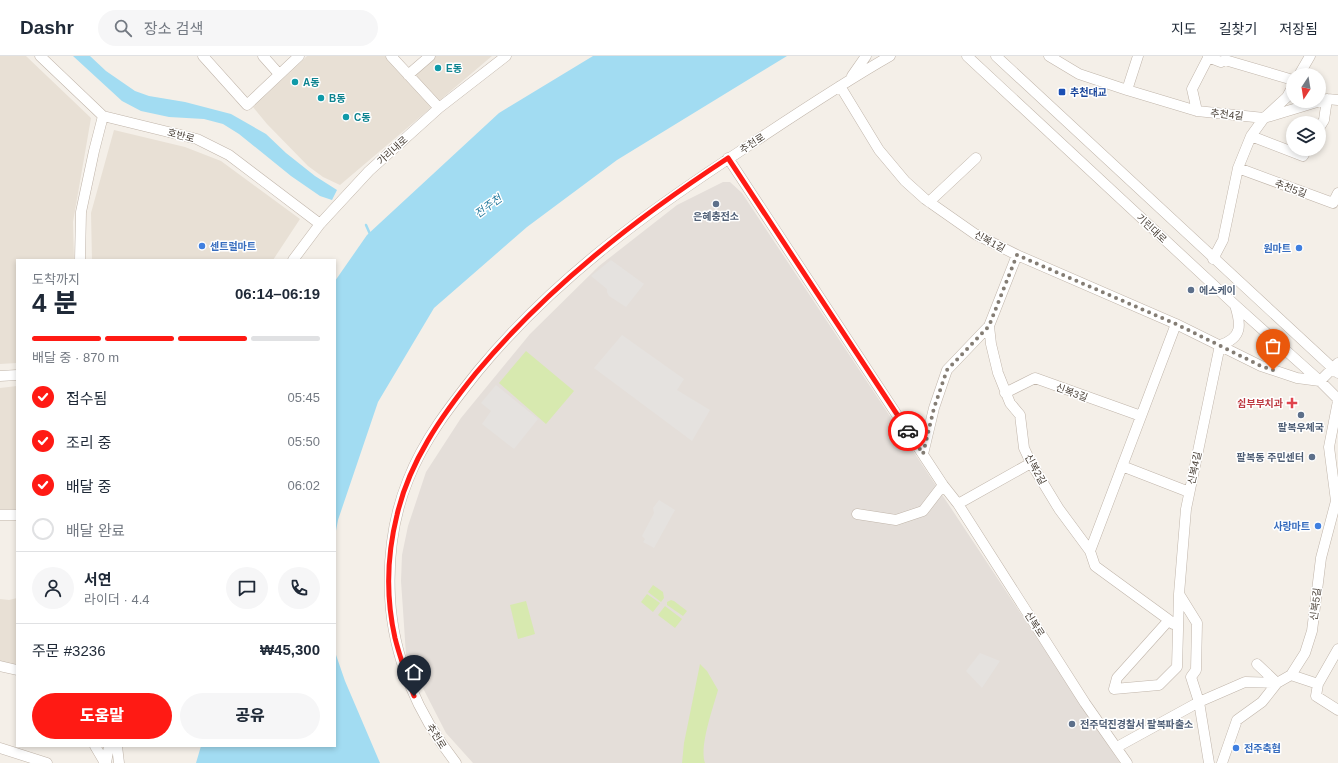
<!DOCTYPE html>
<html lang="ko">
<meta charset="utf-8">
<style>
:root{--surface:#fff;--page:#f6f6f7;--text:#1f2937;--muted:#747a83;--line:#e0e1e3;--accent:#ff1a14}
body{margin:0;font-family:Arial,"Noto Sans KR",sans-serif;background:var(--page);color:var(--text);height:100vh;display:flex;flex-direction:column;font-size:15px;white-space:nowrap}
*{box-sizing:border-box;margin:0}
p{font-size:13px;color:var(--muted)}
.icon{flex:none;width:22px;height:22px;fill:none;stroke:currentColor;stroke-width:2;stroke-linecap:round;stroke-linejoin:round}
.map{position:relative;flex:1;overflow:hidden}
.panel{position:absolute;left:16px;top:203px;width:320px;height:488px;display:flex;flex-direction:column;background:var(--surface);border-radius:0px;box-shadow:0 2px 6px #0003}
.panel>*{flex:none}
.needle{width:26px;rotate:192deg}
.buttons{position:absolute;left:1286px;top:12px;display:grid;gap:8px}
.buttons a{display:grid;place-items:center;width:40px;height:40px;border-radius:50%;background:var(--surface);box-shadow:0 2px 6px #0003;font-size:20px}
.pin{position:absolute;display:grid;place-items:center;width:34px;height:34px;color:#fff;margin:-41px -17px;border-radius:50% 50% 50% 0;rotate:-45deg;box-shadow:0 0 4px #0007}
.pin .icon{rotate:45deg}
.courier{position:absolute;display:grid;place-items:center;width:40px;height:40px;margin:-20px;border:3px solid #ff1a14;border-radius:50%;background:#fff;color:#222;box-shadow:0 1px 5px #0007}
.summary em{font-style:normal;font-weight:800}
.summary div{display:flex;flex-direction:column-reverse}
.summary{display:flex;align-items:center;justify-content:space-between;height:68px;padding:0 16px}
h1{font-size:26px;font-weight:800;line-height:30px}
.bar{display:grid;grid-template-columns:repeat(4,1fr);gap:6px 4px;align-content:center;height:48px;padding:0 16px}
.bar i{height:5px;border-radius:3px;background:var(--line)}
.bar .selected{background:var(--accent)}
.bar p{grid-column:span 4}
.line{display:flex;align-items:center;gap:10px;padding:0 16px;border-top:1px solid var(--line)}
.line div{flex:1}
.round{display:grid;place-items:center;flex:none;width:42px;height:42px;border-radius:21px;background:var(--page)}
ol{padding:0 16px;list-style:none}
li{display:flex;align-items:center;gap:12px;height:44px}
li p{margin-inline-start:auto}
li .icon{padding:4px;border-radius:50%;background:var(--accent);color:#fff;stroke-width:4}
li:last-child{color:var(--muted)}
li i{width:22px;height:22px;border:2px solid var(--line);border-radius:50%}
.action{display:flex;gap:8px;margin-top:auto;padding:8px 16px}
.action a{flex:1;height:46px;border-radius:24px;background:var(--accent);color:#fff;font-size:16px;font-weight:800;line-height:46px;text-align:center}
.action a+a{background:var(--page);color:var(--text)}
header{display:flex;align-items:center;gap:24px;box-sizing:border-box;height:56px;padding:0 20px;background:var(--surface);border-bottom:1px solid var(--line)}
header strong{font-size:19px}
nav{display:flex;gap:22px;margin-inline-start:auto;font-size:14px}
.search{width:280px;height:36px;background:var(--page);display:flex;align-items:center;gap:10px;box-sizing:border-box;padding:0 14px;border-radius:22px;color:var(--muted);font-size:15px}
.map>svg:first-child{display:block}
.residential{fill:#e8e0d5}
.industrial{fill:#e4ded9}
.green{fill:#d7e9af}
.parking{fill:#e5e2df}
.water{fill:#a2dcf2}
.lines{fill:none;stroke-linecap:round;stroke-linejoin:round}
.stream{stroke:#a2dcf2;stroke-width:2.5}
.minor-casing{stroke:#c0b5aa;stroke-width:11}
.minor{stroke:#fff;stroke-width:10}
.done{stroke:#847d74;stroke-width:4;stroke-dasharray:0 7.2}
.route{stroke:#ff1a14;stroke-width:5}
.culture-dot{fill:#0f9aa8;stroke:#fff;stroke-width:1.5}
.transit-dot{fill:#1a4fb4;stroke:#fff;stroke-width:1.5}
.service-dot{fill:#5c6f8a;stroke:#fff;stroke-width:1.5}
.shop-dot{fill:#3f7fe0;stroke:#fff;stroke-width:1.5}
.health-dot{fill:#e0444e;stroke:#fff;stroke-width:1.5}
.labels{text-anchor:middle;stroke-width:3;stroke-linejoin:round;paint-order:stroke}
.culture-label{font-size:10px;font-weight:bold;fill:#0d838f;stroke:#fff;text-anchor:start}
.transit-label{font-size:10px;font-weight:bold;fill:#164399;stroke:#fff;text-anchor:start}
.street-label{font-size:10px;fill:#483f36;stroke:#fff}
.service-label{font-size:10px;font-weight:bold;fill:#4e5e75;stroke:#fff}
.shop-label{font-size:10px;font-weight:bold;fill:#366cbe;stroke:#fff;text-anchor:start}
.health-label{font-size:10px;font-weight:bold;fill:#be3a42;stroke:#fff;text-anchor:end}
.water-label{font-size:11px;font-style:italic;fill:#287b9e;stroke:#fff}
</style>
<header>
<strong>Dashr</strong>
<div class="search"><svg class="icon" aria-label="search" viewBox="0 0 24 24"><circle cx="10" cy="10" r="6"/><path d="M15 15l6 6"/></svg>장소 검색</div>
<nav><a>지도</a><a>길찾기</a><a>저장됨</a></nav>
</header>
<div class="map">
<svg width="1338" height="707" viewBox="0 0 1338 707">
<rect width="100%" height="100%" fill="#f4efe8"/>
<!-- residential -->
<path class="residential" d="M 0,0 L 26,0 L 91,62 L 73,166 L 74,204 L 17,204 L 17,307 L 0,308 Z
M 307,0 L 385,0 L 403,18 L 425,0 L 492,0 L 340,129 L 323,121 L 308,110 L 267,68 L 253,51 Z
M 114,74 L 185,91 L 221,105 L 300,163 L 273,204 L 92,204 L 91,157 Z
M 17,330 L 17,453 L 0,453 L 0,332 Z
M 17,542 L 17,610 L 0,605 L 0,543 L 9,544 Z"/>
<!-- industrial -->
<path class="industrial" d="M 723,126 L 730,126 L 742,137 L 1120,707 L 473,707 L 446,677 L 406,599 L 403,554 L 401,525 L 402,499 L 408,470 L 426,416 L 461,362 L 530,278 L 599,210 L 677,149 Z"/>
<!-- green -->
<path class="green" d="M 526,295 L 574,335 L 546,368 L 499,327 Z
M 653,529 L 663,536 L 664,542 L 661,546 L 648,536 Z
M 647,538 L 660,547 L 653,556 L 641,546 Z
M 671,544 L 674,545 L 687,555 L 683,560 L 667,549 L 667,546 Z
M 526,545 L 535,578 L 518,583 L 510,549 Z
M 665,550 L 682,563 L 675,572 L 658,559 Z
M 700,608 L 707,615 L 718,634 C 713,652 699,691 705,707 L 682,707 L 684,687 Z"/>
<!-- parking -->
<path class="parking" d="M 611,204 L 644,228 L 626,251 L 609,240 L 607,236 L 607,233 L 591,220 Z
M 622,279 L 684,323 L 677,334 L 710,354 L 692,385 L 594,312 Z
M 496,329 L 538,363 L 514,393 L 482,368 L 491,355 L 481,347 Z
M 659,444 L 675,454 L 654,492 L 643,486 L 645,483 L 642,480 L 654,457 L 653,452 Z
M 980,597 L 1000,605 L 982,632 L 966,615 Z"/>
<!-- water -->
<path class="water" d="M 73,0 L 90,0 L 106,15 L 135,35 L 149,40 L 185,46 L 231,58 L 266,78 L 286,97 L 315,120 L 337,134 L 332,144 L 320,140 L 291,120 L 239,78 L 223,68 L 204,63 L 169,61 L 141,55 L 122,45 Z
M 593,0 L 787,0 L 617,104 L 527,171 L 434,252 L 378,346 L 338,464 L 335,480 L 335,225 L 367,179 L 499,57 Z
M 335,596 L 345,625 L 380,707 L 196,707 L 201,690 L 335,690 Z"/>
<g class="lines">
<!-- stream -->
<path class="stream" d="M 366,169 L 370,178"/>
<!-- minor casing -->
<g class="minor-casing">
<path id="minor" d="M 40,0 L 103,60 L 197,83 L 229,99 L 320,168
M 203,0 L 247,49 L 299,0
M 263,0 L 279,18
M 391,0 L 439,52
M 967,0 L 1235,249 L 1320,325 L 1338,343
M 996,0 L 1338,317
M 1049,0 L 1079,18 L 1127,34 L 1197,55 L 1264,62 L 1327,43 L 1338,44
M 1208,1 L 1221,6 L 1225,4 L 1293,24
M 408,19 L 430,0
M 1299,19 L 1310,0
M 852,20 L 866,0
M 840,30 L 879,94 L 905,125 L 925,143 L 975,178 L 1017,199 L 1176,268 L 1261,310 L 1297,322 L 1320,325 L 1338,307
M 1127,34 L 1138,0
M 1197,55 L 1192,33 L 1209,0
M 1319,72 L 1324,64 L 1327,43
M 1251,80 L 1303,100 L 1307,93
M 728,102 L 943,429 L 958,448 L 1085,647 L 1127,707
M 1238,112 L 1333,147 L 1338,137
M 929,146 L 976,102
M 1017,199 L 989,270 L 991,288 L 998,317 L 1010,347 L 1020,359 L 1024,392 L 1031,407 L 1059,453 L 1090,495 L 1095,510 L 1169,564 L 1173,568
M 1213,203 L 1223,184 L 1238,112 L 1251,80 L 1264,62 L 1287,41 L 1293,30
M 80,204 L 81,156 L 94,95 L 103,60
M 293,204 L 320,168 L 369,115 L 439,52 L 506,0
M 0,320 L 17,319
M 1005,337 L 1035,322 L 1141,360
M 923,398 L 934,352 L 947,314 L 989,270
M 1122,410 L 1189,436
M 958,448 L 1031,407
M 857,458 L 896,464 L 923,455 L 943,429
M 0,459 L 17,459
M 1090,495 L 1176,268
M 1179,538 L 1197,567 L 1196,614 L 1191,621 L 1199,646 L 1209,707
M 1169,564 L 1117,622 L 1114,633 L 1159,629 L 1177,611 L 1179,538 L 1186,453 L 1220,289 C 1243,282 1241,268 1235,249
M 1338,593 L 1318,628 L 1316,640 L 1338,654
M 0,610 L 17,614
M 1291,619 L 1318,628
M 95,690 L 105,707
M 117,690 L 119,707
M 1117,691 L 1199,646 L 1245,626 L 1277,627 L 1291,619 L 1305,597 L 1312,575 L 1321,502 L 1336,445 L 1329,391 L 1338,345
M 0,692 L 47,707
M 106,707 L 109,690
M 456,707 C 418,659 393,602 390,541 C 388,501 393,461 408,424 C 424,383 451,349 478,315 C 555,222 648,155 748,90 C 795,59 841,28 890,0
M 1222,707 L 1237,664 L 1262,646 L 1277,627 L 1257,608"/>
</g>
<!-- minor -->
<use href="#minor" class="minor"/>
</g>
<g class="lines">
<!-- done -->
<path class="done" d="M 908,375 L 923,398 L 934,352 L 947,314 L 989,270 L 1017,199 L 1176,268 L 1261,310 L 1273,314"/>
<!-- route -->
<path class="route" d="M 414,640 C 407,621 400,602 395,582 C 386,542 387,499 397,459 C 409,406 442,359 476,317 C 548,231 635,163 728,102 L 908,375"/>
</g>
<!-- markers -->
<g class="culture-dot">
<circle cx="438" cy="12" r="4"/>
<circle cx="295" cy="26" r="4"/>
<circle cx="321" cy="42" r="4"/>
<circle cx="346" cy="61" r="4"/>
</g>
<rect class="transit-dot" x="1058" y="32" width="8" height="8" rx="2"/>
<g class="service-dot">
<circle cx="716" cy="148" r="4"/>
<circle cx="1191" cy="234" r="4"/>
<circle cx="1301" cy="359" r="4"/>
<circle cx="1312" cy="401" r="4"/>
<circle cx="1072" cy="668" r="4"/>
</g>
<g class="shop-dot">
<circle cx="202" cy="190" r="4"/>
<circle cx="1299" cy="192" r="4"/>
<circle cx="1318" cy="470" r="4"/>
<circle cx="1236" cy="692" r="4"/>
</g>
<path class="health-dot" d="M1290 341h4v4h4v4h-4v4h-4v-4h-4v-4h4z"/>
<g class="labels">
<!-- culture labels -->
<g class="culture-label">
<text x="446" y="16">E동</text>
<text x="303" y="30">A동</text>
<text x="329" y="46">B동</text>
<text x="354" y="65">C동</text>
</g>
<!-- transit labels -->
<g class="transit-label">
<text x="1070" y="40">추천대교</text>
</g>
<!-- street labels -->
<g class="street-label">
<text transform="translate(1227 58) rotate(6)" y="4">추천4길</text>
<text transform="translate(181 79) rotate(15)" y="4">호반로</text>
<text transform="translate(752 87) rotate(-33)" y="4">추천로</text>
<text transform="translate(392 94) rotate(-42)" y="4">가리내로</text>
<text transform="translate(1291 132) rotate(20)" y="4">추천5길</text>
<text transform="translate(1152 172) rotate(43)" y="4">기린대로</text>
<text transform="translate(990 185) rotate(28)" y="4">신복1길</text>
<text transform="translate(1072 336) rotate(20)" y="4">신복3길</text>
<text transform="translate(1194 412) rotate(-78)" y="4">신복4길</text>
<text transform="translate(1036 413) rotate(61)" y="4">신복2길</text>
<text transform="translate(1315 548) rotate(-83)" y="4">신복5길</text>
<text transform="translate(1035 568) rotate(57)" y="4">신복로</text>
<text transform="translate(437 680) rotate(58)" y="4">추천로</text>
</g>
<!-- service labels -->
<g class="service-label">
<text x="716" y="164">은혜충전소</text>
<text x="1199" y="238" text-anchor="start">에스케이</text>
<text x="1301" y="375">팔복우체국</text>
<text x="1304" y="405" text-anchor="end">팔복동 주민센터</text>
<text x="1080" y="672" text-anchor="start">전주덕진경찰서 팔복파출소</text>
</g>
<!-- shop labels -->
<g class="shop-label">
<text x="210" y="194">센트럴마트</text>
<text x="1291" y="196" text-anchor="end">원마트</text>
<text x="1310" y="474" text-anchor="end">사랑마트</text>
<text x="1244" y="696">전주축협</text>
</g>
<!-- health labels -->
<g class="health-label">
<text x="1283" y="351">쉼부부치과</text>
</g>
<!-- water labels -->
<g class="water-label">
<text transform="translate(488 150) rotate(-36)" y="4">전주천</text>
</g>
</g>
</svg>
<div class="buttons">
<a><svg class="needle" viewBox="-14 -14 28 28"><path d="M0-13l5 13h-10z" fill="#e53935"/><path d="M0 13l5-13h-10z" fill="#747a83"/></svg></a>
<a><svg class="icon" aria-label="layers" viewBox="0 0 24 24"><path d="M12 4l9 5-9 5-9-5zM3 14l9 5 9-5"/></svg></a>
</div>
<div class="pin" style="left:1273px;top:314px;background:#ea580c"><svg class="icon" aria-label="bag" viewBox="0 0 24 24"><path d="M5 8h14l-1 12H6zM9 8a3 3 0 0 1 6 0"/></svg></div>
<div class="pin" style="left:414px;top:640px;background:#1f2937"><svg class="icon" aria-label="home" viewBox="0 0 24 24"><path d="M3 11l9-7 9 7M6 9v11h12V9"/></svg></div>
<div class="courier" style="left:908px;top:375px"><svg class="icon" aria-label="car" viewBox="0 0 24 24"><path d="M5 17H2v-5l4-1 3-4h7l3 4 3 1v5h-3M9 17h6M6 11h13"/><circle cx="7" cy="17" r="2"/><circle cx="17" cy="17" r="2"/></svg></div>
<section class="panel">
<div class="summary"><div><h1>4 분</h1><p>도착까지</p></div><em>06:14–06:19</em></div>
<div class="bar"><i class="selected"></i><i class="selected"></i><i class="selected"></i><i></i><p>배달 중 · 870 m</p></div>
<ol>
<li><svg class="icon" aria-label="check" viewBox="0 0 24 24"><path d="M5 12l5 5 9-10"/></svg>접수됨<p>05:45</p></li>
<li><svg class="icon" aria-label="check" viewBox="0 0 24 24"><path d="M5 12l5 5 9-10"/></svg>조리 중<p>05:50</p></li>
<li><svg class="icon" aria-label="check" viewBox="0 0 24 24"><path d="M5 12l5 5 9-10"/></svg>배달 중<p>06:02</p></li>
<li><i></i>배달 완료</li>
</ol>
<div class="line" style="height:72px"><a class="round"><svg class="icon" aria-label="person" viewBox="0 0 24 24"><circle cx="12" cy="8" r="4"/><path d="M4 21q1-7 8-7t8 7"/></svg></a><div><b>서연</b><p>라이더 · 4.4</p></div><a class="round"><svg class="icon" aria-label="chat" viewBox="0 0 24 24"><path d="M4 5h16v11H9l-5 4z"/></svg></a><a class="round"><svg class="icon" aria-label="phone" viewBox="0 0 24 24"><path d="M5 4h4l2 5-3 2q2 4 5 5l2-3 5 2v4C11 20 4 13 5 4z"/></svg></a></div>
<div class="line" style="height:52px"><div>주문 #3236</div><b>₩45,300</b></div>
<div class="action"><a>도움말</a><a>공유</a></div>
</section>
</div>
